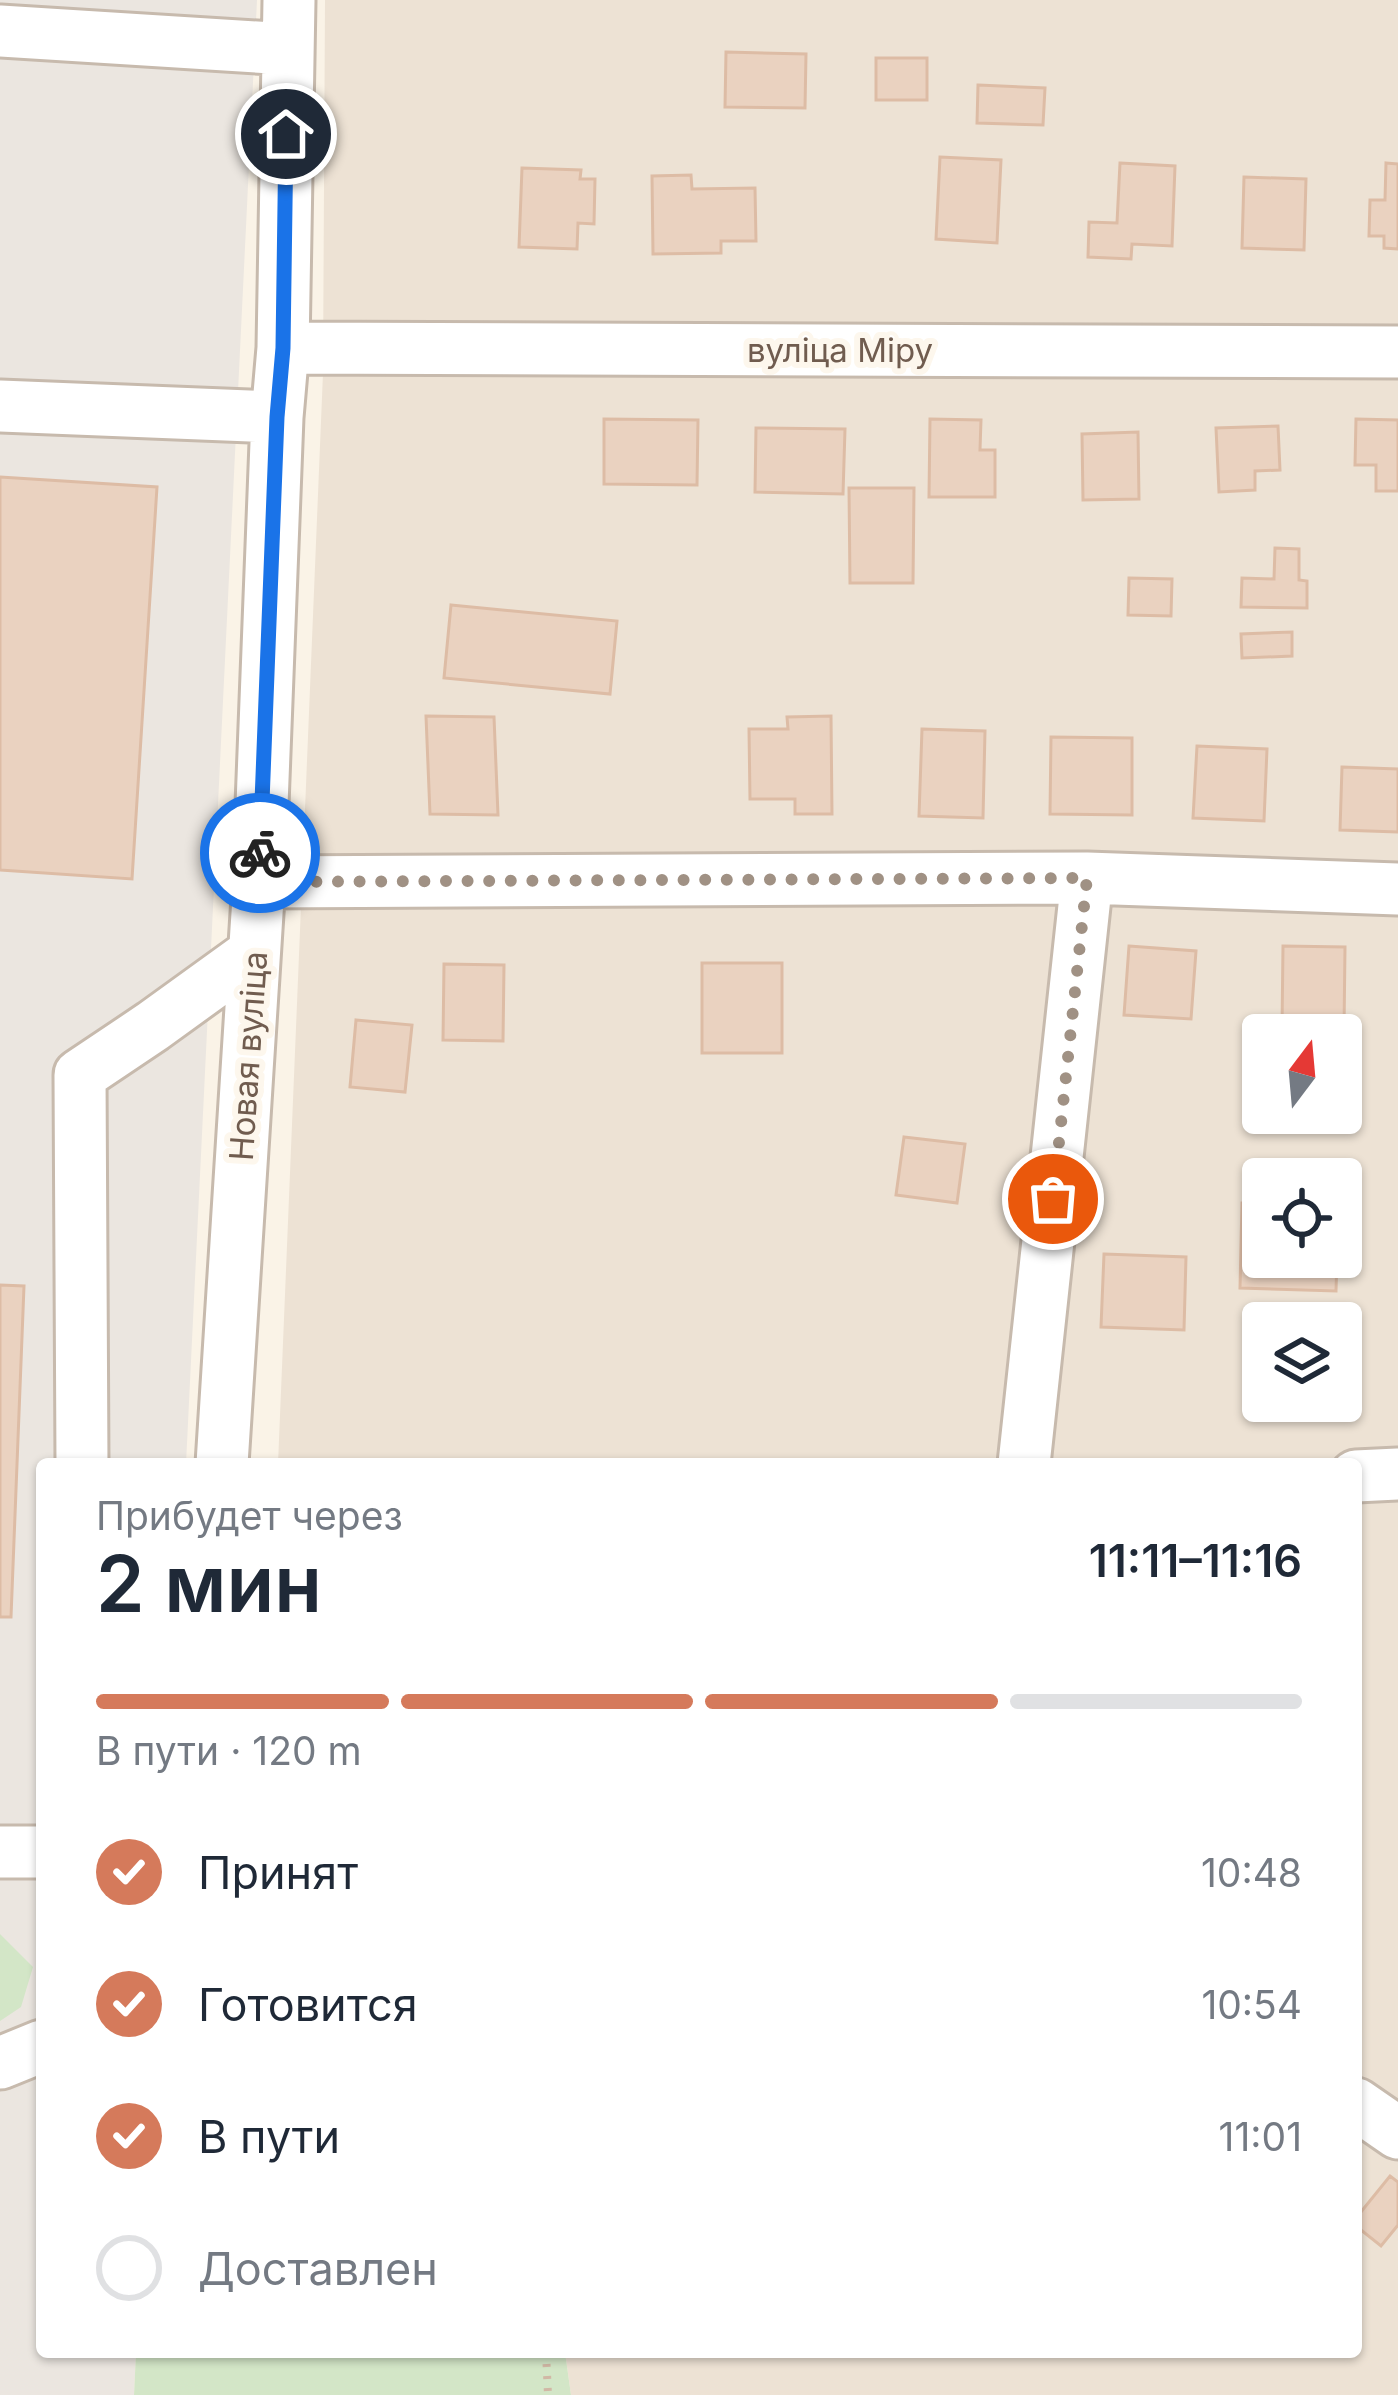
<!DOCTYPE html>
<html lang="ru">
<meta charset="utf-8">
<style>
:root{--surface:#fff;--page:#f6f6f7;--text:#1f2937;--muted:#747a83;--line:#e0e1e3;--accent:#d57a5b}
body{margin:0;font-family:Inter,sans-serif;background:var(--page);color:var(--text);height:100vh;display:flex;flex-direction:column;font-size:45px;white-space:nowrap}
*{box-sizing:border-box;margin:0}
p{font-size:39px;color:var(--muted)}
.icon{flex:none;width:66px;height:66px;fill:none;stroke:currentColor;stroke-width:2;stroke-linecap:round;stroke-linejoin:round}
.map{position:relative;flex:1;overflow:hidden}
.sheet{position:absolute;left:36px;top:1458px;width:1326px;height:900px;display:flex;flex-direction:column;background:var(--surface);border-radius:12px;box-shadow:0 3px 9px #0004}
.sheet>*{flex:none}
.needle{width:78px;rotate:16deg}
.buttons{position:absolute;left:1242px;top:1014px;display:grid;gap:24px}
.buttons a{display:grid;place-items:center;width:120px;height:120px;border-radius:12px;background:var(--surface);box-shadow:0 3px 9px #0004;font-size:60px}
.pin{position:absolute;display:grid;place-items:center;width:102px;height:102px;color:#fff;margin:-51px;border:6px solid #fff;border-radius:50%;box-shadow:0 3px 12px #0007}
.courier{position:absolute;display:grid;place-items:center;width:120px;height:120px;margin:-60px;border:9px solid #1a73e8;border-radius:50%;background:#fff;color:#222;box-shadow:0 3px 15px #0007}
.head em{font-style:normal;font-weight:600}
.head div{display:flex;flex-direction:column-reverse}
.head{display:flex;align-items:center;justify-content:space-between;height:204px;padding:0 60px}
h1{font-size:78px;font-weight:600;line-height:90px}
.bar{display:grid;grid-template-columns:repeat(4,1fr);gap:18px 12px;align-content:center;height:144px;padding:0 60px}
.bar i{height:15px;border-radius:9px;background:var(--line)}
.bar .current{background:var(--accent)}
.bar p{grid-column:span 4}
ol{padding:0 60px;list-style:none}
li{display:flex;align-items:center;gap:36px;height:132px}
li p{margin-inline-start:auto}
li .icon{padding:12px;border-radius:50%;background:var(--accent);color:#fff;stroke-width:4}
li:last-child{color:var(--muted)}
li i{width:66px;height:66px;border:6px solid var(--line);border-radius:50%}
.map>svg:first-child{display:block}
.residential{fill:#ede2d4;fill-rule:evenodd}
.industrial{fill:#ebe6e0}
.green{fill:#d3e6c7}
.building{fill:#ead2c0;stroke:#ddbca5;stroke-width:3}
.lines{fill:none;stroke-linecap:round;stroke-linejoin:round}
.minor-casing{stroke:#c7baad;stroke-width:57}
.path{stroke:#d1b8a5;stroke-width:8;stroke-dasharray:3 9;stroke-linecap:butt}
.minor{stroke:#fff;stroke-width:51}
.done{stroke:#a09184;stroke-width:12;stroke-dasharray:0 21.6}
.route{stroke:#1a73e8;stroke-width:15}
.labels{text-anchor:middle;stroke-width:12;stroke-linejoin:round;paint-order:stroke}
.street-label{font-size:33px;fill:#705c4f;stroke:#fdf7ed}
</style>
<div class="map">
<svg width="1398" height="2395" viewBox="0 0 1398 2395">
<rect width="100%" height="100%" fill="#faf3e7"/>
<!-- residential -->
<path class="residential" d="M 325,0 L 1398,0 L 1398,2395 L 571,2395 L 565,2352 L 1356,2352 L 1356,1464 L 278,1464 L 323,373 ZM 1263,1035 L 1341,1035 L 1341,1113 L 1263,1113 ZM 1263,1179 L 1341,1179 L 1341,1257 L 1263,1257 ZM 1263,1323 L 1341,1323 L 1341,1401 L 1263,1401 Z"/>
<!-- industrial -->
<path class="industrial" d="M 0,0 L 257,0 L 186,1464 L 42,1464 L 42,2352 L 136,2352 L 134,2395 L 0,2395 Z"/>
<!-- green -->
<path class="green" d="M 0,1934 L 33,1967 L 21,2007 L 0,2021 Z
M 136,2352 L 565,2352 L 571,2395 L 134,2395 Z"/>
<!-- building -->
<path class="building" d="M 726,52 L 806,54 L 805,108 L 725,107 Z
M 876,58 L 927,58 L 927,100 L 876,100 Z
M 978,85 L 1045,88 L 1043,125 L 977,123 Z
M 940,157 L 1001,160 L 997,243 L 936,239 Z
M 1120,163 L 1175,166 L 1172,246 L 1132,244 L 1131,259 L 1088,257 L 1089,222 L 1117,223 Z
M 1386,163 L 1398,164 L 1398,249 L 1384,248 L 1384,236 L 1369,236 L 1370,200 L 1385,200 Z
M 522,168 L 581,170 L 580,179 L 595,179 L 594,224 L 578,223 L 577,249 L 519,247 Z
M 691,175 L 692,189 L 755,188 L 756,241 L 721,241 L 721,253 L 653,254 L 652,176 Z
M 1244,177 L 1306,179 L 1304,250 L 1242,248 Z
M 604,419 L 698,420 L 697,485 L 604,484 Z
M 930,419 L 981,420 L 980,450 L 995,450 L 995,497 L 929,497 Z
M 1356,419 L 1398,420 L 1398,491 L 1376,491 L 1376,465 L 1355,465 Z
M 1278,426 L 1280,470 L 1255,471 L 1255,490 L 1219,492 L 1216,428 Z
M 756,428 L 845,429 L 843,494 L 755,492 Z
M 1138,432 L 1139,499 L 1083,500 L 1082,434 Z
M 0,477 L 157,487 L 132,879 L 0,870 Z
M 849,488 L 914,488 L 913,583 L 850,583 Z
M 1275,548 L 1299,549 L 1299,580 L 1307,581 L 1307,608 L 1241,607 L 1242,578 L 1274,579 Z
M 1129,578 L 1172,579 L 1171,616 L 1128,615 Z
M 451,605 L 617,621 L 610,694 L 444,678 Z
M 1292,632 L 1292,656 L 1242,658 L 1241,634 Z
M 426,716 L 494,717 L 498,815 L 430,814 Z
M 831,716 L 832,814 L 795,814 L 795,799 L 750,799 L 749,729 L 788,729 L 787,717 Z
M 922,729 L 985,731 L 983,818 L 919,816 Z
M 1051,737 L 1132,738 L 1132,815 L 1050,814 Z
M 1197,746 L 1267,749 L 1264,821 L 1193,818 Z
M 1342,767 L 1398,769 L 1398,832 L 1340,830 Z
M 1129,946 L 1196,951 L 1191,1019 L 1124,1015 Z
M 1283,946 L 1345,947 L 1344,1030 L 1282,1029 Z
M 702,963 L 782,963 L 782,1053 L 702,1053 Z
M 444,964 L 504,965 L 503,1041 L 443,1040 Z
M 356,1020 L 412,1025 L 405,1092 L 350,1087 Z
M 904,1137 L 965,1144 L 957,1203 L 896,1195 Z
M 1242,1203 L 1263,1204 L 1263,1257 L 1337,1257 L 1336,1291 L 1240,1288 Z
M 1104,1254 L 1186,1257 L 1184,1330 L 1101,1327 Z
M 0,1285 L 24,1286 L 11,1617 L 0,1617 Z
M 1390,2176 L 1398,2182 L 1398,2225 L 1381,2246 L 1356,2226 L 1356,2218 Z"/>
<g class="lines">
<!-- minor casing -->
<g class="minor-casing">
<path id="minor" d="M 0,31 L 288,49
M 283,348 L 1398,352
M 0,406 L 277,417
M 259,882 L 1087,878 L 1398,889
M 82,1464 L 80,1075 L 153,1026 L 254,953
M 222,1464 L 259,882 L 277,417 L 283,348 L 289,0
M 1024,1464 L 1087,878
M 1356,1476 L 1398,1474
M 0,1852 L 42,1852
M 0,2063 L 42,2046
M 1356,2104 L 1398,2133"/>
</g>
<!-- path -->
<path class="path" d="M 546,2352 L 548,2395"/>
<!-- minor -->
<use href="#minor" class="minor"/>
</g>
<g class="lines">
<!-- done -->
<path class="done" d="M 260,853 L 259,882 L 1087,878 L 1053,1199"/>
<!-- route -->
<path class="route" d="M 260,853 L 277,417 L 283,348 L 286,134"/>
</g>
<g class="labels">
<!-- street labels -->
<g class="street-label">
<text x="840" y="362">вуліца Міру</text>
<text transform="translate(248 1056) rotate(-86)" y="12">Новая вуліца</text>
</g>
</g>
</svg>
<div class="buttons">
<a><svg class="needle" viewBox="-14 -14 28 28"><path d="M0-13l5 13h-10z" fill="#e53935"/><path d="M0 13l5-13h-10z" fill="#747a83"/></svg></a>
<a><svg class="icon" aria-label="locate" viewBox="0 0 24 24"><circle cx="12" cy="12" r="6"/><path d="M12 2v4M12 18v4M2 12h4M18 12h4"/></svg></a>
<a><svg class="icon" aria-label="layers" viewBox="0 0 24 24"><path d="M12 4l9 5-9 5-9-5zM3 14l9 5 9-5"/></svg></a>
</div>
<div class="pin" style="left:1053px;top:1199px;background:#ea580c"><svg class="icon" aria-label="bag" viewBox="0 0 24 24"><path d="M5 8h14l-1 12H6zM9 8a3 3 0 0 1 6 0"/></svg></div>
<div class="pin" style="left:286px;top:134px;background:#1f2937"><svg class="icon" aria-label="home" viewBox="0 0 24 24"><path d="M3 11l9-7 9 7M6 9v11h12V9"/></svg></div>
<div class="courier" style="left:260px;top:853px"><svg class="icon" aria-label="bike" viewBox="0 0 24 24"><circle cx="6" cy="16" r="4"/><circle cx="18" cy="16" r="4"/><path d="M6 16l4-8h5l3 8M10 8l3 8H6M13 5h3"/></svg></div>
<section class="sheet">
<div class="head"><div><h1>2 мин</h1><p>Прибудет через</p></div><em>11:11–11:16</em></div>
<div class="bar"><i class="current"></i><i class="current"></i><i class="current"></i><i></i><p>В пути · 120 m</p></div>
<ol>
<li><svg class="icon" aria-label="check" viewBox="0 0 24 24"><path d="M5 12l5 5 9-10"/></svg>Принят<p>10:48</p></li>
<li><svg class="icon" aria-label="check" viewBox="0 0 24 24"><path d="M5 12l5 5 9-10"/></svg>Готовится<p>10:54</p></li>
<li><svg class="icon" aria-label="check" viewBox="0 0 24 24"><path d="M5 12l5 5 9-10"/></svg>В пути<p>11:01</p></li>
<li><i></i>Доставлен</li>
</ol>
</section>
</div>
